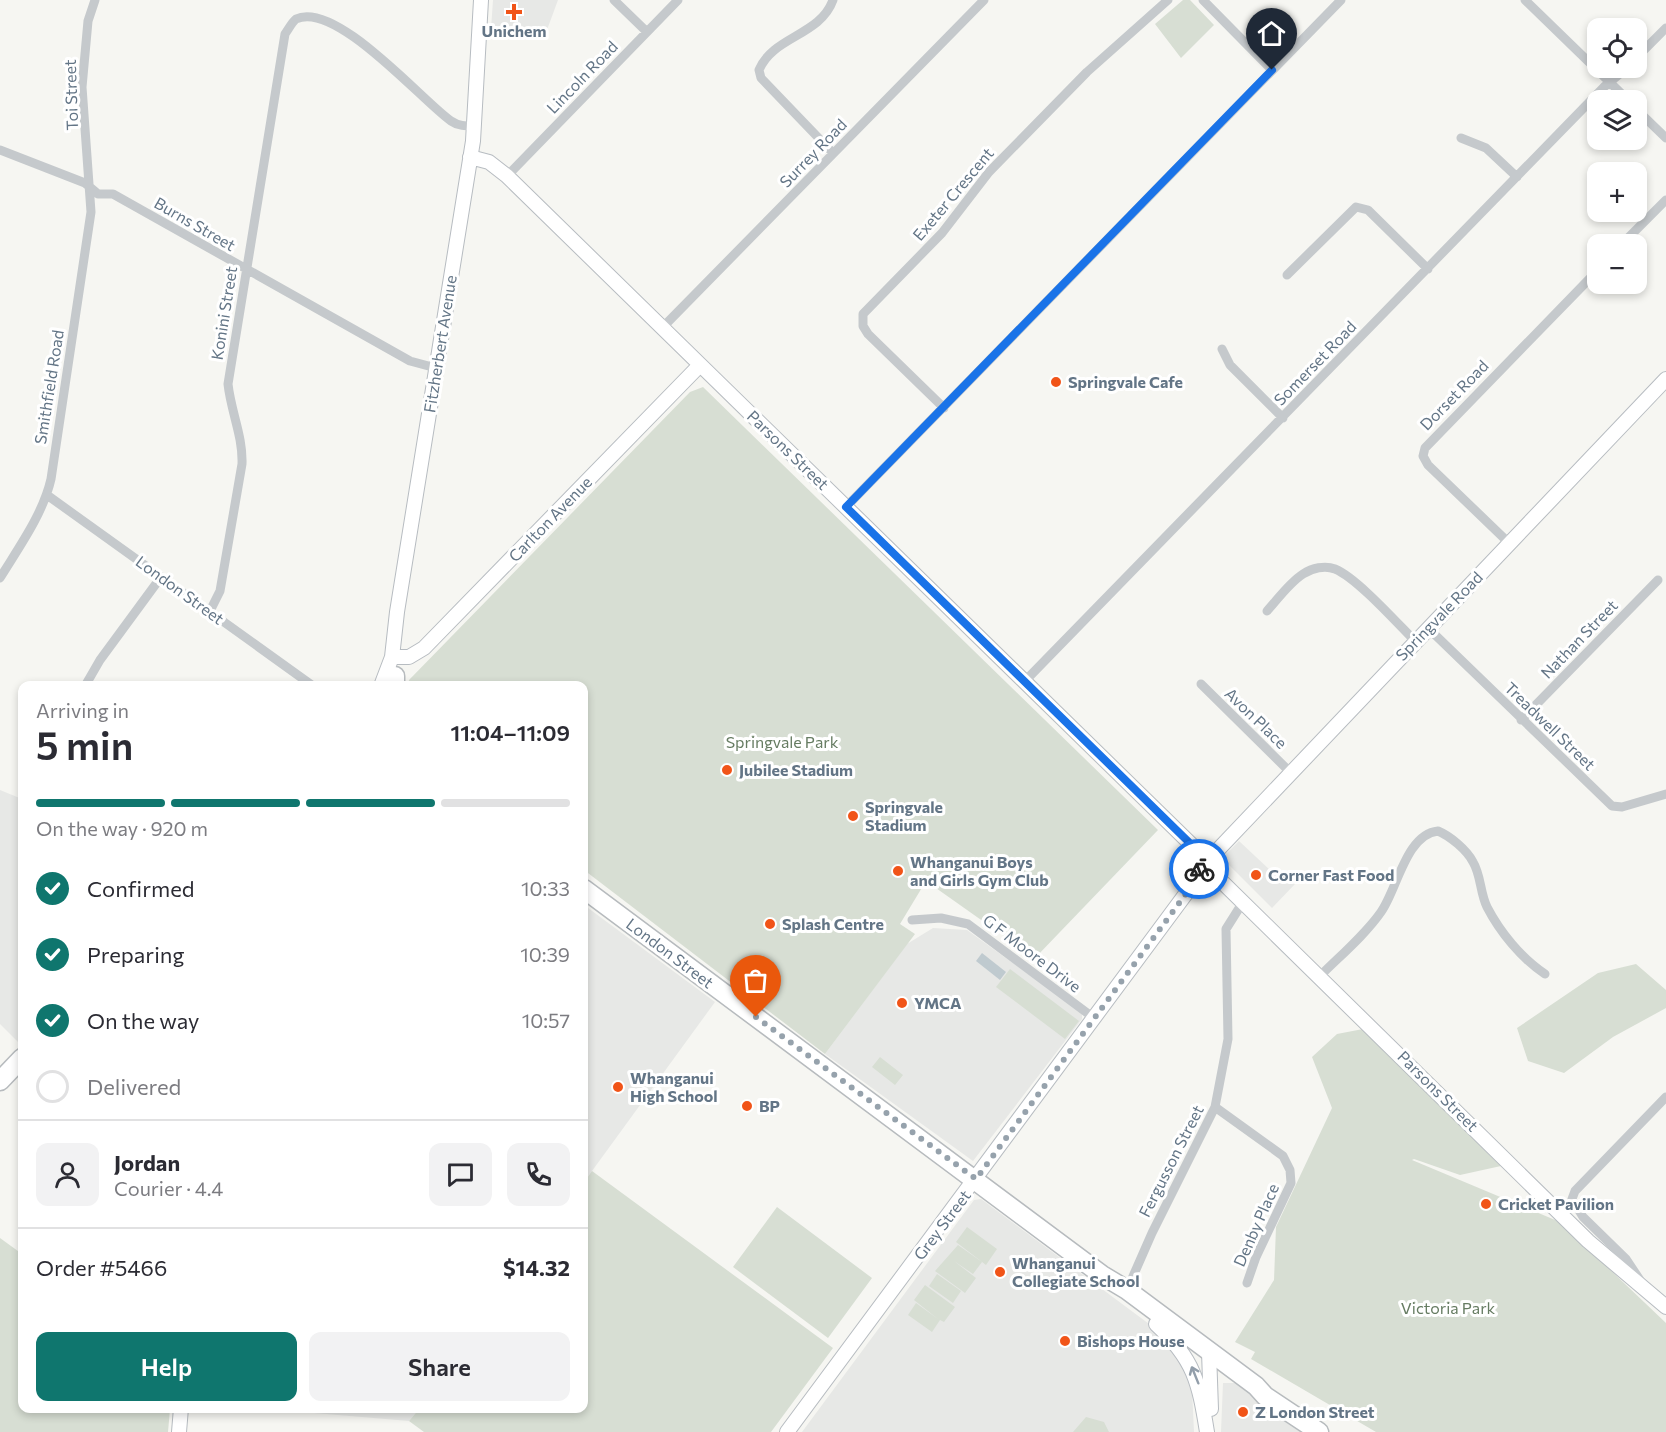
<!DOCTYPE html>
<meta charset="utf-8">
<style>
:root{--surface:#fff;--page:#f2f2f3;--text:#2b2b33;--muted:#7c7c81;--line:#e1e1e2;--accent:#0f766e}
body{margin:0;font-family:Commissioner,sans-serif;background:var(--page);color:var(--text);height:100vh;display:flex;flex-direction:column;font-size:22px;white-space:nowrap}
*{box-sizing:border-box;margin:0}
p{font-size:20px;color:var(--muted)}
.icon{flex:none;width:33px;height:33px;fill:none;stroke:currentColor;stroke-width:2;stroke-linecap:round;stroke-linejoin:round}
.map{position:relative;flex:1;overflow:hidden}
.side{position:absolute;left:18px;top:681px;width:570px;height:732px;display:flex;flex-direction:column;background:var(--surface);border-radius:12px;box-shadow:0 3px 9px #0003}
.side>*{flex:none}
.tools{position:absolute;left:1587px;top:18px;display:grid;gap:12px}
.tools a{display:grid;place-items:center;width:60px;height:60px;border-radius:12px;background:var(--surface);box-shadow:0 3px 9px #0003;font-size:30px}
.pin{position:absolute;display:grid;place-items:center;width:51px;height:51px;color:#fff;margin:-62px -26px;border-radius:50% 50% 50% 0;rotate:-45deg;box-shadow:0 0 6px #0007}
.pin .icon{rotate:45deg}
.courier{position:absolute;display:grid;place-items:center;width:60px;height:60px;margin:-30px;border:4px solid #1a73e8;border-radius:50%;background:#fff;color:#222;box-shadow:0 2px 8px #0007}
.head em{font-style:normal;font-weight:600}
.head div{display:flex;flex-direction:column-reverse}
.head{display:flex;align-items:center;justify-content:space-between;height:102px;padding:0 18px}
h1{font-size:39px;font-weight:600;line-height:45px}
.bar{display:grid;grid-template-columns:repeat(4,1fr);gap:9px 6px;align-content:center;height:72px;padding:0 18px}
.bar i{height:8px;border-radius:4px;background:var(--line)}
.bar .current{background:var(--accent)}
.bar p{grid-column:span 4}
.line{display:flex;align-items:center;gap:15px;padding:0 18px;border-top:2px solid var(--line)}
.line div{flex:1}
.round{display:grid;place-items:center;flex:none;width:63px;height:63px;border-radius:12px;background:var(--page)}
ol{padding:0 18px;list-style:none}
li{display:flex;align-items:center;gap:18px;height:66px}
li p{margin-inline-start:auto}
li .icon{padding:6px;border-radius:50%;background:var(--accent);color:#fff;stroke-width:4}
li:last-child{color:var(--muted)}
li i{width:33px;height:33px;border:3px solid var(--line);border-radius:50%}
.primary-button{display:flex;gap:12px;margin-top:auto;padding:12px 18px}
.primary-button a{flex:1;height:69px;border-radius:12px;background:var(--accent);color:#fff;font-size:24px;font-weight:600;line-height:69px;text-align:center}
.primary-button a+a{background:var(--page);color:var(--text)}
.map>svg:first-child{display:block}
.built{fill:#e7e8e6}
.green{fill:#d7ded3}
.water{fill:#bfcacf}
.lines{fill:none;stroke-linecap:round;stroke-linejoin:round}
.secondary-casing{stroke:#b7bcc1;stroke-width:16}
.highway-casing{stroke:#b7bbbe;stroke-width:21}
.street{stroke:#c5c9cc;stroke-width:9}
.secondary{stroke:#fff;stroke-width:14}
.highway{stroke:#fff;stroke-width:18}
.oneway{stroke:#929eaa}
.done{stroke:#96a2ac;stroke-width:6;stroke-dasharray:0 10.8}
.route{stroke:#1a73e8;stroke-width:8}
.poi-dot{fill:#f15418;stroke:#fff;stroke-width:2}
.labels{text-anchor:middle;stroke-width:6;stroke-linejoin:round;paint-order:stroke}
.poi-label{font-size:16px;font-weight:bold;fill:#637586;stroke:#fff;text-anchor:start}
.street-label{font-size:16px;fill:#637586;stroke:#fff}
.park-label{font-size:16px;fill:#667c62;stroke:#fff}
</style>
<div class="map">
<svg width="1666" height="1432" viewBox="0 0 1666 1432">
<rect width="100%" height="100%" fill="#f6f6f2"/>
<!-- built -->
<path class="built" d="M 493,0 L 558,0 L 544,38 L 524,37 L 524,31 L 491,29 Z
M 0,790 L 22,799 L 22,1039 L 19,1043 L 0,1024 Z
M 1239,841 L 1271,871 L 1278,868 L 1295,884 L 1272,908 L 1226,862 L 1226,854 Z
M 584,905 L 715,1002 L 584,1182 Z
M 933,928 L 967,930 L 1082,1013 L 1082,1019 L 973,1161 L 825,1054 L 907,944 Z
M 981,1199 L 1176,1344 L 1191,1368 L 1194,1432 L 802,1432 L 974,1200 Z
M 1223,1383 L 1235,1383 L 1303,1432 L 1221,1432 Z
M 267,1409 L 419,1409 L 409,1421 Z"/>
<!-- green -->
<path class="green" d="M 1183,0 L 1190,0 L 1214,25 L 1181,58 L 1155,24 Z
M 703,387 L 1158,830 L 1035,958 L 926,881 L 900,924 L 915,934 L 825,1054 L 584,870 L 584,686 L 408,685 L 409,680 L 690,392 Z
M 1636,964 L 1666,990 L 1666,1008 L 1613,1037 L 1564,1073 L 1528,1061 L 1517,1028 L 1598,973 Z
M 1010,969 L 1079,1021 L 1065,1039 L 996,987 Z
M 1363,1029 L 1501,1166 L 1460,1175 L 1414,1159 L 1412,1160 L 1560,1222 L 1666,1323 L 1666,1432 L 1376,1432 L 1251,1359 L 1255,1352 L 1235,1342 L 1274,1280 L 1276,1227 L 1332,1108 L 1312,1057 L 1337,1034 Z
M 880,1057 L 903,1075 L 895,1085 L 872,1067 Z
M 592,1171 L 833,1348 L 771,1432 L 424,1432 L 409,1421 L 419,1409 L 584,1408 L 584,1182 Z
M 777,1207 L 872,1278 L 828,1338 L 733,1267 Z
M 967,1227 L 997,1249 L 986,1265 L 956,1242 Z
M 0,1238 L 22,1254 L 22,1408 L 170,1409 L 168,1432 L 0,1432 Z
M 958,1245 L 982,1262 L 973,1274 L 954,1261 L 976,1278 L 965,1293 L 935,1271 Z
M 937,1274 L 961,1291 L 953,1303 L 929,1286 Z
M 925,1285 L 955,1307 L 944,1322 L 940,1320 L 932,1332 L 908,1315 L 916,1303 L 938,1319 L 914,1300 Z
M 1086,1417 L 1104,1422 L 1109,1432 L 1073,1432 Z"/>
<!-- water -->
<path class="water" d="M 982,953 L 1006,972 L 1000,980 L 976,961 Z"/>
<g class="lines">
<!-- secondary casing -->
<g class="secondary-casing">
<path id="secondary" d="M 470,157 L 489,162 L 507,176 L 1202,855
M 392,657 L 409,657 L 424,648 L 700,365
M 381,686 L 392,657 L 397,612 L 473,141 L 481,0
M 1213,855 L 1666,379
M 1212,872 L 1588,1241 L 1666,1307
M 1156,1324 C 1194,1359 1199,1382 1207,1432
M 1209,1352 L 1211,1409
M 179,1432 L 181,1408
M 787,1432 L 1202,872"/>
</g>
<!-- highway casing -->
<g class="highway-casing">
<path id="highway" d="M 395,676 L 395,686
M 584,889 L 1102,1275 L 1127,1290 L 1256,1386 L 1265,1396 L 1319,1432
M 0,1081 L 22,1058"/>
</g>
<!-- street -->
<path class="street" d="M 614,0 L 647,32
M 833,0 C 820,36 773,36 759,70 L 761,78 L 833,153
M 1203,0 L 1272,70
M 1525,0 L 1628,100
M 1636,58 L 1666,28
M 1636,109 L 1666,138
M 1461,138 L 1486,148 L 1517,177
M 0,150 L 85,183 L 98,194 L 113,194 L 410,361 L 436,368
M 507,176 L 678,0
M 1622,244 L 1666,200
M 1287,275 L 1356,207 L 1368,210 L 1428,269
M 663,327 L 984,0
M 1222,349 L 1230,365 L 1283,418
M 944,408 L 868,334 L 863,326 L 863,314 L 942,233 L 989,172 L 1087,72 L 1168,0
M 47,495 L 313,686
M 846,507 L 1341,0
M 1509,543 L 1428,465 L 1423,456 L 1425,448 L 1598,270
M 0,578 C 19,547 43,514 51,479 L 91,212 L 82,87 L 88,21 L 95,0
M 210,611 L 220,591 L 242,464 C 243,436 231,412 228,384 L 285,34 C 288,30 292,22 296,19 C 336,0 423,102 451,121 C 458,126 466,126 474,126
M 1267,611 C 1278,599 1289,583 1303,574 C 1312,568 1325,565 1335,569 C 1357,578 1397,623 1415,641
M 1428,628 L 1612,806 L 1622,807 L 1666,794
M 1025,681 L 1605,86 L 1627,68
M 1201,684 L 1290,772
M 85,686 L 100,660 L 161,577
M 1521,720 L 1658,580
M 912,920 L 941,918 L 968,924 L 1094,1018
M 1320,976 C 1341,955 1365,935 1381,912 C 1397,890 1406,834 1438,831 C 1450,836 1467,850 1473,862 C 1481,875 1480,893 1487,907 C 1500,932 1521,958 1545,974
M 1215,1107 L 1283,1156 L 1290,1170 L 1291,1183 L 1256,1257 L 1247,1283
M 1642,1283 L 1626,1259 L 1583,1217 L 1572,1199 L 1575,1191 L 1666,1097
M 1127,1290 L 1152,1233 L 1215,1107 L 1228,1039 L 1226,929 L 1243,902"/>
<!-- secondary -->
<use href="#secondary" class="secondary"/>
<!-- highway -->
<use href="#highway" class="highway"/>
</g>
<!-- one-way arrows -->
<defs><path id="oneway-shaft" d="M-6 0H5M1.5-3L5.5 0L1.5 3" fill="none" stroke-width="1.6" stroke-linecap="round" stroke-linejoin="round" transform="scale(1.5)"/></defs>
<use class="oneway" href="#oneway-shaft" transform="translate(1195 1375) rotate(-112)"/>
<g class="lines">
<!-- done -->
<path class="done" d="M 756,1017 L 976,1179 L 1202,872 L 1199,869"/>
<!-- route -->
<path class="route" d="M 1199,869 L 1198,860 L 1202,855 L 846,507 L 1272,70"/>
</g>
<!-- markers -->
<g class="poi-dot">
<path d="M511 3h6v6h6v6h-6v6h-6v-6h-6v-6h6z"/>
<circle cx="1056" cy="382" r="6"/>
<circle cx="727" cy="770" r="6"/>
<circle cx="853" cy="816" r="6"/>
<circle cx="898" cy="871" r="6"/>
<circle cx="1256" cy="875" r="6"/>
<circle cx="770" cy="924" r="6"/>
<circle cx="902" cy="1003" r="6"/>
<circle cx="618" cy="1087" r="6"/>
<circle cx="747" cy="1106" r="6"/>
<circle cx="1486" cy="1204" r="6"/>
<circle cx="1000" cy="1272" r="6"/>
<circle cx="1065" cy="1341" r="6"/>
<circle cx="1243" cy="1412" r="6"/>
</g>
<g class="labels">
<!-- poi labels -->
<g class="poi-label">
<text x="514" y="37" text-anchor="middle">Unichem</text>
<text x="1068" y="388">Springvale Cafe</text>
<text x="739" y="776">Jubilee Stadium</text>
<text x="865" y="813">Springvale<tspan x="865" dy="18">Stadium</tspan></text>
<text x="910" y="868">Whanganui Boys<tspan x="910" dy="18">and Girls Gym Club</tspan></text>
<text x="1268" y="881">Corner Fast Food</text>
<text x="782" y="930">Splash Centre</text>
<text x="914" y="1009">YMCA</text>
<text x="630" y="1084">Whanganui<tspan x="630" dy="18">High School</tspan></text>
<text x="759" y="1112">BP</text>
<text x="1498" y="1210">Cricket Pavilion</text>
<text x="1012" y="1269">Whanganui<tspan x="1012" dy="18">Collegiate School</tspan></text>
<text x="1077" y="1347">Bishops House</text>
<text x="1255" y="1418">Z London Street</text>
</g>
<!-- street labels -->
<g class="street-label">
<text transform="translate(582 77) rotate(-46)" y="6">Lincoln Road</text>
<text transform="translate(71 95) rotate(-92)" y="6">Toi Street</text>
<text transform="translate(813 153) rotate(-46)" y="6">Surrey Road</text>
<text transform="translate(953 194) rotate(-50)" y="6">Exeter Crescent</text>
<text transform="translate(195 224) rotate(30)" y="6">Burns Street</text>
<text transform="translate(224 313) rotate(-81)" y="6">Konini Street</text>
<text transform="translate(440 344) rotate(-81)" y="6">Fitzherbert Avenue</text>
<text transform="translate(1315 363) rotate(-46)" y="6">Somerset Road</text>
<text transform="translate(49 387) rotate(-81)" y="6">Smithfield Road</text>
<text transform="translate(1454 395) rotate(-46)" y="6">Dorset Road</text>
<text transform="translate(788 450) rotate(44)" y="6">Parsons Street</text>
<text transform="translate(550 519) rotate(-46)" y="6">Carlton Avenue</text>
<text transform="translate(180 590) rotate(36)" y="6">London Street</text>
<text transform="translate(1439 616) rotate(-46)" y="6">Springvale Road</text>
<text transform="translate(1579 639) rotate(-46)" y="6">Nathan Street</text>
<text transform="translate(1256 718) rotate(44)" y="6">Avon Place</text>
<text transform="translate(1550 726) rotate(44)" y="6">Treadwell Street</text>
<text transform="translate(670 953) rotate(37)" y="6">London Street</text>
<text transform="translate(1032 953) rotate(37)" y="6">G F Moore Drive</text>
<text transform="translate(1438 1091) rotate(45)" y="6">Parsons Street</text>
<text transform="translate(1171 1161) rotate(-63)" y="6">Fergusson Street</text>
<text transform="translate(942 1225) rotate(-53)" y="6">Grey Street</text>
<text transform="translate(1256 1225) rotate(-66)" y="6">Denby Place</text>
</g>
<!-- park labels -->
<g class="park-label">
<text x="782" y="748">Springvale Park</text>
<text x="1448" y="1314">Victoria Park</text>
</g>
</g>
</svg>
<div class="tools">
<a><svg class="icon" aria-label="locate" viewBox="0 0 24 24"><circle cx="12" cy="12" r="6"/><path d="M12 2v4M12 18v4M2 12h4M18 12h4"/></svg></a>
<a><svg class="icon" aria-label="layers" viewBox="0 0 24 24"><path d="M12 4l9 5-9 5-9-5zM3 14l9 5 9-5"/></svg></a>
<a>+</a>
<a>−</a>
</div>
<div class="pin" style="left:756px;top:1017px;background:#ea580c"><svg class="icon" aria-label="bag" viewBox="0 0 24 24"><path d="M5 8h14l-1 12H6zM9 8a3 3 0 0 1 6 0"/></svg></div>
<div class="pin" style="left:1272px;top:70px;background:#1f2937"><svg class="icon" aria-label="home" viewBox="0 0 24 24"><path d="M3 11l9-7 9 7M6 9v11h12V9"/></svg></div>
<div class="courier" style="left:1199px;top:869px"><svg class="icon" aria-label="bike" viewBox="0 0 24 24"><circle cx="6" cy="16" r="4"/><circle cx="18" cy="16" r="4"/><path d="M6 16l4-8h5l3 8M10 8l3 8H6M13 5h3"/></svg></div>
<section class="side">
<div class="head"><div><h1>5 min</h1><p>Arriving in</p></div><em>11:04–11:09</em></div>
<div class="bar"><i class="current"></i><i class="current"></i><i class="current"></i><i></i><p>On the way · 920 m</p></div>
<ol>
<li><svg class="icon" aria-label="check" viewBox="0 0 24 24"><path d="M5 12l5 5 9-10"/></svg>Confirmed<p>10:33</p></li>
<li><svg class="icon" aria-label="check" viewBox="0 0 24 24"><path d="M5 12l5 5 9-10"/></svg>Preparing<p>10:39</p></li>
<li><svg class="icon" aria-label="check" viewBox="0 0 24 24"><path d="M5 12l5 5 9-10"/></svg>On the way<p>10:57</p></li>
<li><i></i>Delivered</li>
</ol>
<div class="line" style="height:108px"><a class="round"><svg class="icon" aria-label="person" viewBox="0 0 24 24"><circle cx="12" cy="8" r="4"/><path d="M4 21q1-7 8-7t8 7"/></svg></a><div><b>Jordan</b><p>Courier · 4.4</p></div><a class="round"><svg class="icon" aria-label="chat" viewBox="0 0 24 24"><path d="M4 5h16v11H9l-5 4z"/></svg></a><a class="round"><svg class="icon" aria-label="phone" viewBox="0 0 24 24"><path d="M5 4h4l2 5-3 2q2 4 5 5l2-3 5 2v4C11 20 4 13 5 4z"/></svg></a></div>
<div class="line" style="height:78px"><div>Order #5466</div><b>$14.32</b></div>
<div class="primary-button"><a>Help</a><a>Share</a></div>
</section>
</div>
